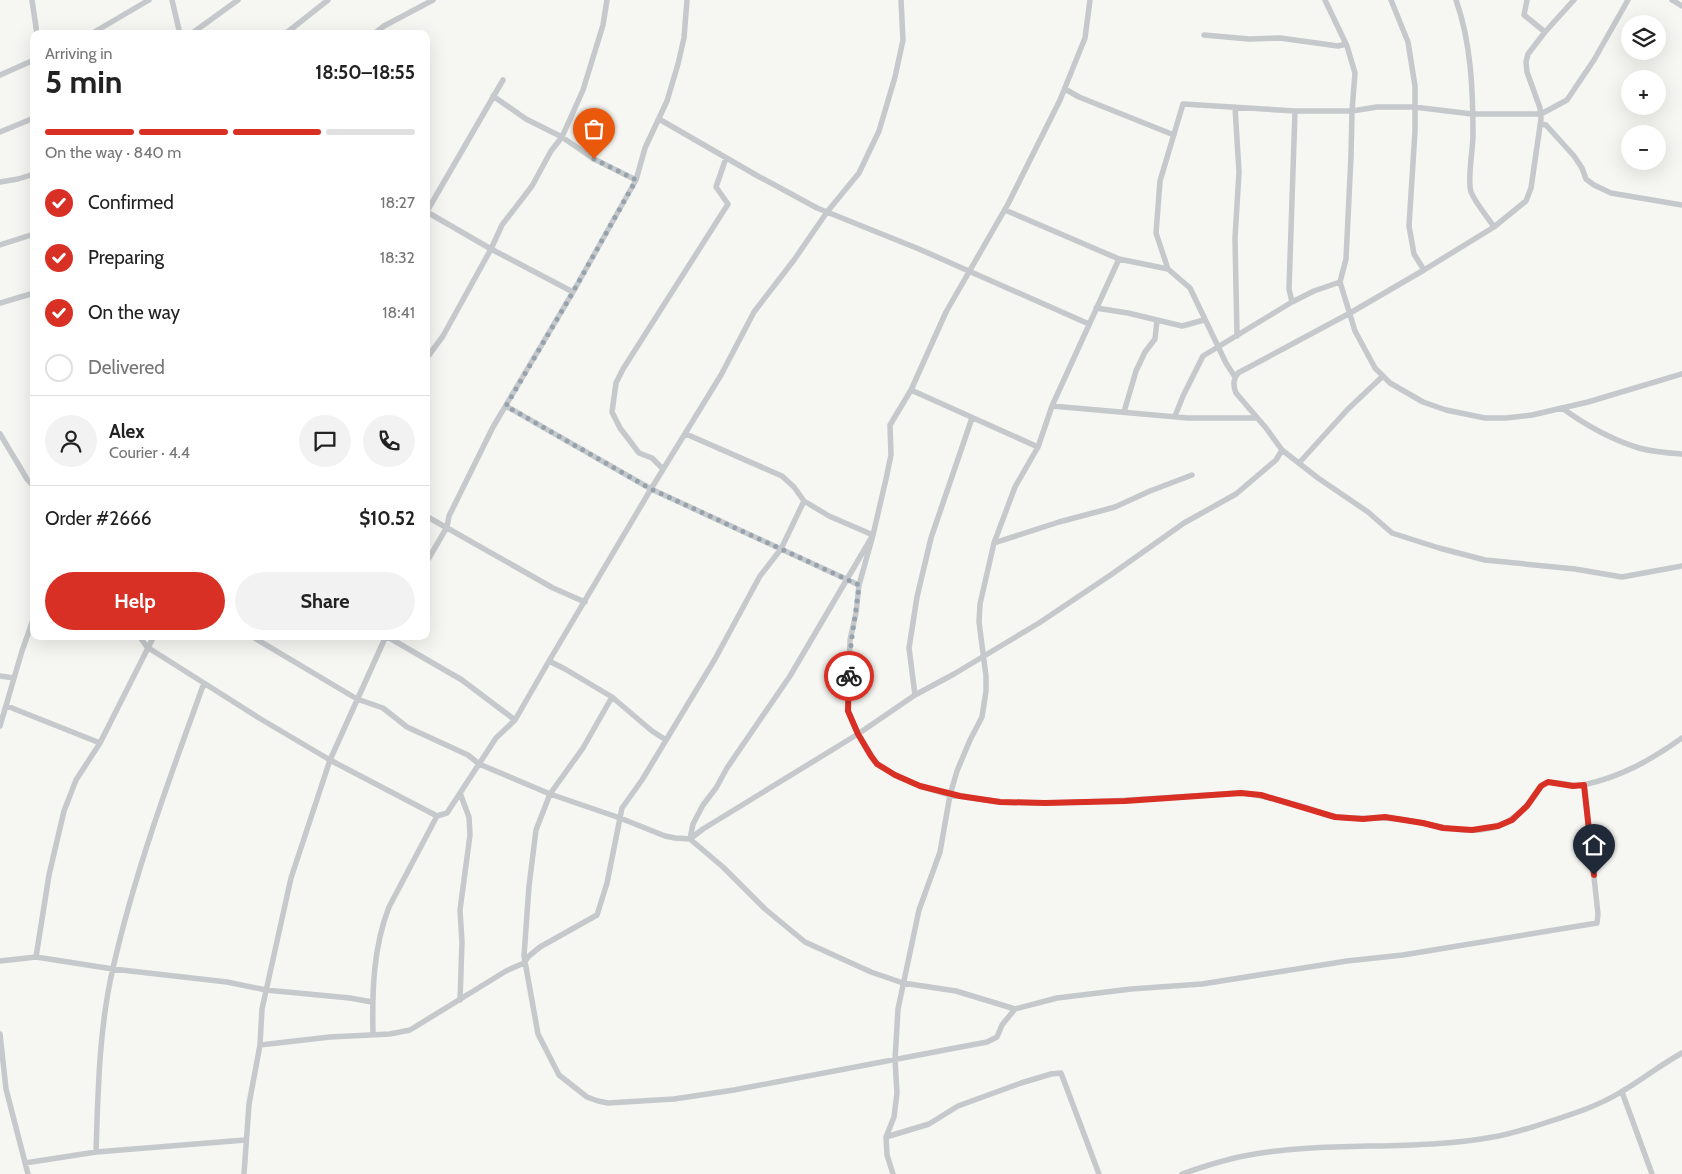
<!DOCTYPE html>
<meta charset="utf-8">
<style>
:root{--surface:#fff;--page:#f2f2f2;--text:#222;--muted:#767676;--line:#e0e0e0;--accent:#d93025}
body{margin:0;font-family:Cabin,sans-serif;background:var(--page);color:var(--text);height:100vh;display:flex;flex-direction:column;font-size:19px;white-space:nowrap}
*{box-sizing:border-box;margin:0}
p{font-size:16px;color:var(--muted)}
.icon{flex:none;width:28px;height:28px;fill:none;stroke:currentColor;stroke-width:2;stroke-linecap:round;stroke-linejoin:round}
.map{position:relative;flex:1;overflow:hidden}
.sheet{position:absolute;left:30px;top:30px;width:400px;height:610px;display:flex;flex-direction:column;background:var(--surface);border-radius:10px;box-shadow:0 5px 20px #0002}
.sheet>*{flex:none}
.buttons{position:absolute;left:1621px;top:15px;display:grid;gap:10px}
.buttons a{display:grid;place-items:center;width:45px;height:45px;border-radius:50%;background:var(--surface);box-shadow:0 5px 20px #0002;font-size:25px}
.pin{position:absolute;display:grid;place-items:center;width:42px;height:42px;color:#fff;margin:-51px -21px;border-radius:50% 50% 50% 0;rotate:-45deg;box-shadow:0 0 5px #0007}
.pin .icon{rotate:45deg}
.courier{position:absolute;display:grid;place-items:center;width:50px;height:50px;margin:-25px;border:4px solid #d93025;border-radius:50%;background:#fff;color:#222;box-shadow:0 1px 6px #0007}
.summary em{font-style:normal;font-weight:700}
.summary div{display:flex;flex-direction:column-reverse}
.summary{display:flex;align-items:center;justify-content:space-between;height:85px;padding:0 15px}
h1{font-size:32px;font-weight:700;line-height:38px}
.bar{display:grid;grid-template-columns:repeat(4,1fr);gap:8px 5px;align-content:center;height:60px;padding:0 15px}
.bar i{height:6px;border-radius:4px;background:var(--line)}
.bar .selected{background:var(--accent)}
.bar p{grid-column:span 4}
.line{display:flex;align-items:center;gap:12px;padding:0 15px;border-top:1px solid var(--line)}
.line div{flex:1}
.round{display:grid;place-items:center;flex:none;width:52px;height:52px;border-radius:26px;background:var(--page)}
ol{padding:0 15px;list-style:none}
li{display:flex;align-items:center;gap:15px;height:55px}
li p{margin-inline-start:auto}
li .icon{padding:5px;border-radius:50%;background:var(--accent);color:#fff;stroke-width:4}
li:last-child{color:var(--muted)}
li i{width:28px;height:28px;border:2px solid var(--line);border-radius:50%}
.cta{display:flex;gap:10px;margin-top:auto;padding:10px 15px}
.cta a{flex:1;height:58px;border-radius:30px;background:var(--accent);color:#fff;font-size:20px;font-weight:700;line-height:58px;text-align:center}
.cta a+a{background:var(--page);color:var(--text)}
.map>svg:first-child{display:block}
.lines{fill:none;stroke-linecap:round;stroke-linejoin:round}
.minor{stroke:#c5c9cc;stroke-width:5.5}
.done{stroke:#96a2ac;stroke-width:5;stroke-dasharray:0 9}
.route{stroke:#d93025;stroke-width:6}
</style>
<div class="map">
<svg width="1682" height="1174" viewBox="0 0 1682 1174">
<rect width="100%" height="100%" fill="#f6f6f2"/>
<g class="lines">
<!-- minor -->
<path class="minor" d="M 32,0 L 37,34
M 172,0 L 180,34
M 1090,0 L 1085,38 L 1060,100 L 1008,204 L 946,312 L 911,390 L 890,425 L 891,455 L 886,479 L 873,535 L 859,585 L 856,613 L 850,640 L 848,711 L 858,734 L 877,764 L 895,775 L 920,786 L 950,795 L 1000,802 L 1045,803 L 1112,801 L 1241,793 C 1262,795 1283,801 1304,807 C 1314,810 1325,815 1336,817 C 1359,820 1382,816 1405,820 C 1436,824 1467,837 1499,826 C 1513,820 1524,810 1534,797 C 1537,792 1540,786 1546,783 C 1554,780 1572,787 1583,785 C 1621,777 1651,760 1682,738
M 1325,0 L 1347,46 L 1355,73 L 1352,111 L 1351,156 L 1346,259 L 1340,282 L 1355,331 L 1375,368 L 1390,383 L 1423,402 L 1446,410 L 1485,418 L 1506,418 L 1532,415 L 1588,402 L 1682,374
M 1391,0 L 1408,42 L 1415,86 L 1415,131 L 1409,226 L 1414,254 L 1424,270
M 1456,0 C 1471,42 1473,90 1473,135 C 1473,150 1467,179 1471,192 C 1476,204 1487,216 1494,227
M 1527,0 L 1524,15 L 1545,32
M 1672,0 L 1682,6
M 91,34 L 149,0
M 191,34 L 238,0
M 285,34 L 328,0
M 374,34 L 384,26 L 433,0
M 1204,35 L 1249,39 L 1280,38 L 1338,46 L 1346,44
M 0,75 L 34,60
M 1065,89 L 1079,97 L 1174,135
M 493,96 L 526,119 L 562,137 L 594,159 L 636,180
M 1235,107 L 1239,172 L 1235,238 L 1237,336
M 659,119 L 756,175 L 817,208 L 919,249 L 1089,324
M 1541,124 L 1546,125 L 1574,156 L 1582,168 L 1586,179 L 1594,185 L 1611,193 L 1682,205
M 0,132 L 34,118
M 0,182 L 18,179 L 34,174
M 1005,210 L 1119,259
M 427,212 L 491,249 L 573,292
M 426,213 L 503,80
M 0,245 L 34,234
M 1168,269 L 1190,288 L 1226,363 L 1235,377
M 1292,302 L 1289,289 L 1295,111
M 0,303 L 34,293
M 1096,308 L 1128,313 L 1182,326 L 1204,320
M 426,359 L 443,336 L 491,249 L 502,225 L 532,186 L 551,151 L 562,137 L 583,90 L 603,25 L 607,0
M 911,390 L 1038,447
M 1052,406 L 1188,418 L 1257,418
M 1562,408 C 1584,424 1613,440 1639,448 C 1653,452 1667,453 1682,454
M 1124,412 L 1136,371 L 1145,352 L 1155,339 L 1157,320
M 1175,416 L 1183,396 L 1203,356 L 1292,302 L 1314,291 L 1340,282
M 0,434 L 27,479 L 34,487
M 686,434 L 782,476 L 794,487 L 804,501 L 829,516 L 873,535 L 790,676 L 727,768 L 716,788 L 703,805 L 693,824 L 690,839 L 723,867 L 765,909 L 805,942 L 871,972 L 903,983 L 956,991 L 1015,1009 L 1057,998 L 1131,989 L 1202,984 L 1347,961 L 1403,955 L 1597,923 L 1598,914 L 1584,785
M 1282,450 L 1318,478 L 1368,512 L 1392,533 L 1439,548 L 1485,560 L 1575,569 L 1622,577 L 1682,566
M 1299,463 L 1348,409 L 1383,376
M 663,469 L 652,458 L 639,453 L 620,428 L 612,412 L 616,383 L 623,369 L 728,204 L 716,187 L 726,158
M 426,516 L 553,588 L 585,602
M 994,543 L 1059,522 L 1115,507 L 1150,491 L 1192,475
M 426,563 L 447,527 L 449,516 L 493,427 L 573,292 L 636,180 L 645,148 L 667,101 L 678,64 L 684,38 L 687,0
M 859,585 L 651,489 L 721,375 L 754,312 L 794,260 L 827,212 L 859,173 L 879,131 L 895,77 L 903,40 L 901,0
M 139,636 L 147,647 L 259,718 L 330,760 L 437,816 L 447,813 L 479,764 L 550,794 L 620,818 L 665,836 L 675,838 L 690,839 L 703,829 L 858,734 L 915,695 L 954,674 L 1039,623 L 1112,574 L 1184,523 L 1236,494 L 1276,460 L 1282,450 L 1266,428 L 1236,393 C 1233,385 1233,380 1238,373 L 1350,313 L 1424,270 L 1494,227 L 1526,201 L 1531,188 L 1541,119 L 1540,108 L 1527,72 L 1526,62 L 1528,54 L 1545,32 L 1574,0
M 251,636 L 357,699 L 383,708 L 407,727 L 468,755 L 479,764 L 496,738 L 515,720 L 549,661 L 651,489 L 506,406
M 386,636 L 462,680 L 515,720
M 549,661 L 565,669 L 612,697 L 583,748 L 550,794 L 536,830 L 529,886 L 524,956 L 538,1034 L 559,1075 L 587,1097 L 598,1101 L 608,1103 L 674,1099 L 734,1090 L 987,1042 L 997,1037 L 1002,1025 L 1015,1009
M 0,676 L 14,678
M 915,695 L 909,648 L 917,597 L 931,538 L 972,418
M 612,697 L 652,731 L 666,740
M 7,706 L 100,743
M 0,726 L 22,651 L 34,617
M 460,793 L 469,817 L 470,835 L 460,910 L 462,942 L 460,1000
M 36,957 L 49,875 L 64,811 L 76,780 L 100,743 L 154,636
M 0,961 L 36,957 L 113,969 L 227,982 L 266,990 L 350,998 L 372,1002
M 0,1034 L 6,1089 L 28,1174
M 373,1035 C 372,992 373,948 389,907 L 437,816
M 260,1045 L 330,1037 L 390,1034 L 410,1030 L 506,971 L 524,963 L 529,956 L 540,947 L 597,915 L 607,883 L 622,808 L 642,780 L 715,659 L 760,576 L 781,549 L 804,501
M 1622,1092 L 1652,1174
M 886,1137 L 929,1124 L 958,1106 L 1021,1083 L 1051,1074 L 1061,1073 L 1099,1174
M 96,1152 C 98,1091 99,1028 113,968 C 135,871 170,777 204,683
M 25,1163 L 96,1152 L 245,1140
M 244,1174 L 249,1104 L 260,1045 L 262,1009 L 291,878 L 330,760 L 386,636
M 893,1174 L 887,1155 L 886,1137 L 894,1117 L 897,1093 L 895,1060 L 898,1009 L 919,910 L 940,852 L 950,795 L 957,771 L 970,740 L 982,717 L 986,691 L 986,676 L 979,622 L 980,604 L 994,543 L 1015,487 L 1038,447 L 1052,406 L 1119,259 L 1168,269 L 1156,233 L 1160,181 L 1183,104 L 1295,111 L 1352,111 L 1377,107 L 1414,107 L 1472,114 L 1541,114 L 1567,100 L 1594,60 L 1628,0
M 1182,1174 C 1202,1167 1223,1160 1244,1156 C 1326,1140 1411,1152 1493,1137 C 1512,1134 1530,1128 1548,1122 C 1573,1114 1598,1106 1621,1092 C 1642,1080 1660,1065 1682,1053"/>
</g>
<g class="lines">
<!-- done -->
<path class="done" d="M 594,159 L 636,180 L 573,292 L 506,406 L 651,489 L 859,585 C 856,616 849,645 849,676"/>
<!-- route -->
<path class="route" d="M 849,676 L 848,711 L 858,734 L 871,756 L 877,764 L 895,775 L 920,786 L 960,796 L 1000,802 L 1045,803 L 1125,801 L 1241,793 L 1261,795 L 1335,817 L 1363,819 L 1385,817 L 1423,823 L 1443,828 L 1472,830 L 1498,826 L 1512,820 L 1527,806 L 1541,786 L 1548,782 L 1573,786 L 1584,785 L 1594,875"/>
</g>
</svg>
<div class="buttons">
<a><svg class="icon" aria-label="layers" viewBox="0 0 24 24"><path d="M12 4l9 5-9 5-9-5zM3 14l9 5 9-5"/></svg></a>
<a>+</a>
<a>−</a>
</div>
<div class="pin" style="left:594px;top:159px;background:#ea580c"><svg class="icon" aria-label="bag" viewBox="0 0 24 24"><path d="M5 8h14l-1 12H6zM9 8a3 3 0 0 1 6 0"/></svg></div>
<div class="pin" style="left:1594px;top:875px;background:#1f2937"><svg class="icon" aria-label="home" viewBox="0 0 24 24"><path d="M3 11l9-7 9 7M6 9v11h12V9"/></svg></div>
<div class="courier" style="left:849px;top:676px"><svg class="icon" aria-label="bike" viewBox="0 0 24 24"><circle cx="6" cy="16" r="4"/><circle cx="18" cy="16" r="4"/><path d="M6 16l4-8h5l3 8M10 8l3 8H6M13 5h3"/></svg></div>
<section class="sheet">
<div class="summary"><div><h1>5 min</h1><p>Arriving in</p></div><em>18:50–18:55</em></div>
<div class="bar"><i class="selected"></i><i class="selected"></i><i class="selected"></i><i></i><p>On the way · 840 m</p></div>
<ol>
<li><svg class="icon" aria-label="check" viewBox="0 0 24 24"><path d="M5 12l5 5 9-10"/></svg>Confirmed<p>18:27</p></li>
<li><svg class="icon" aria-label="check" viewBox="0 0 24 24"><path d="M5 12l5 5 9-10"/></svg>Preparing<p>18:32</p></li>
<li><svg class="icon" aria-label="check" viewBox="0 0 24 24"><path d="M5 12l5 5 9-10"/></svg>On the way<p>18:41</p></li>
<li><i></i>Delivered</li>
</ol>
<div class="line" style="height:90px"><a class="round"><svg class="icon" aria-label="person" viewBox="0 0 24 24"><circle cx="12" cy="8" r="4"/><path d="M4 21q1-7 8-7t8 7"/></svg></a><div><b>Alex</b><p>Courier · 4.4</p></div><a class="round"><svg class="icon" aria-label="chat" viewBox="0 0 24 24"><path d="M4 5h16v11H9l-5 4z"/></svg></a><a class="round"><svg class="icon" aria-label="phone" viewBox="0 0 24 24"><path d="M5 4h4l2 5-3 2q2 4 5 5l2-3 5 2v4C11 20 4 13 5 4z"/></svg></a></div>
<div class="line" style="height:65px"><div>Order #2666</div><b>$10.52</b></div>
<div class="cta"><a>Help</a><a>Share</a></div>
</section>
</div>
